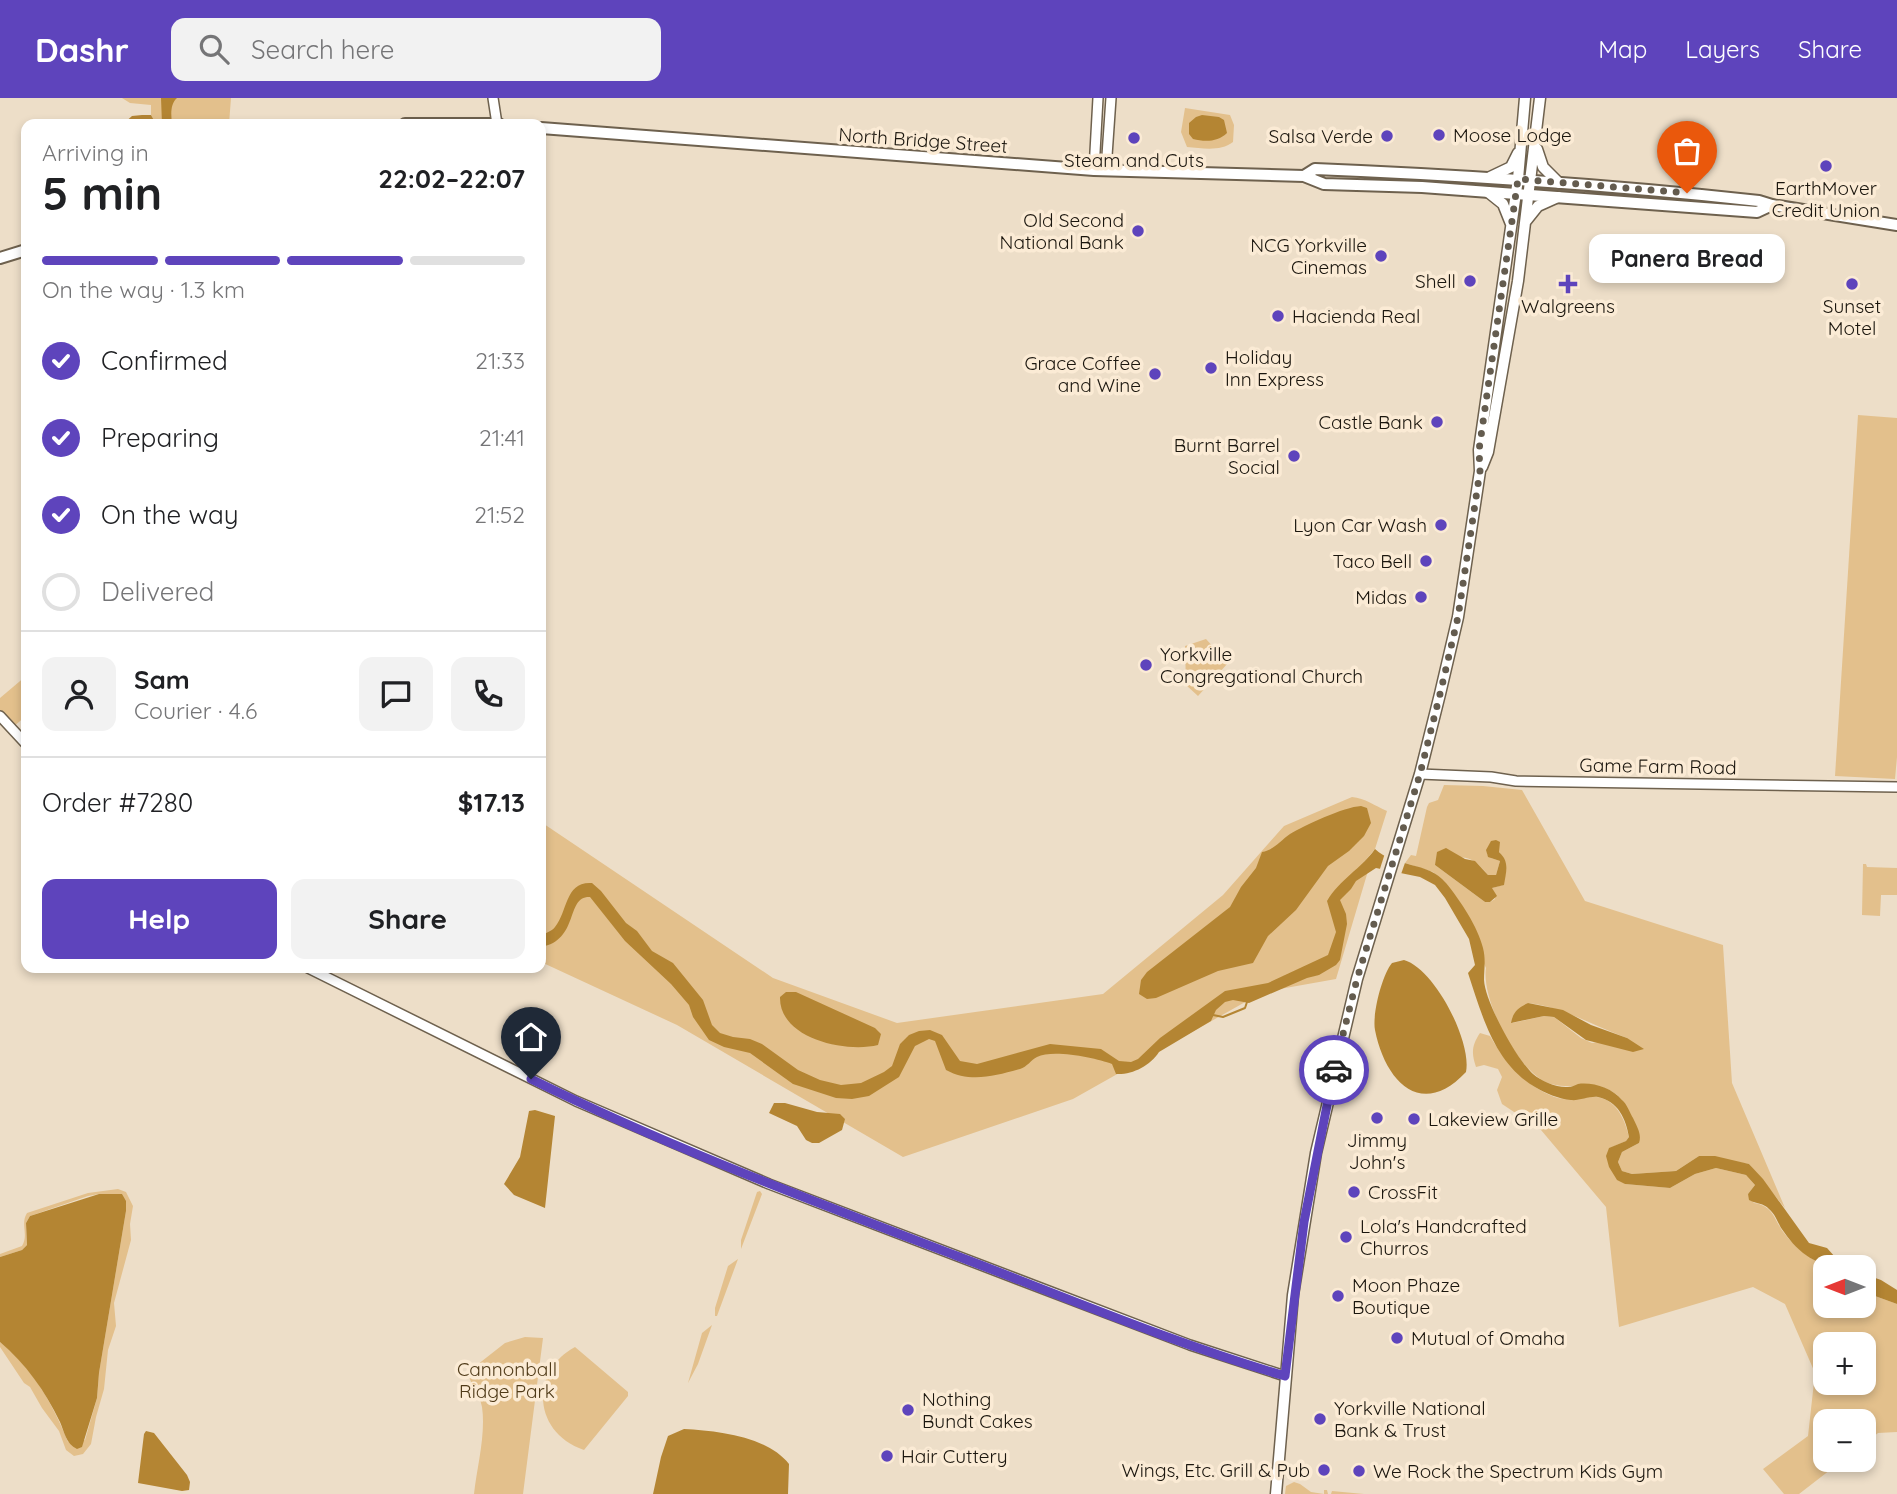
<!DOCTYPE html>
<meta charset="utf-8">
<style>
:root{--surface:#fff;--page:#f2f2f2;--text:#202124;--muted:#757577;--line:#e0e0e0;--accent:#5e44bc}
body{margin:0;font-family:Quicksand,sans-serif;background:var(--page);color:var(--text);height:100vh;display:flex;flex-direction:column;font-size:26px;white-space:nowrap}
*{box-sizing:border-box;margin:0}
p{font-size:23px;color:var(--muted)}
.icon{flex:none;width:38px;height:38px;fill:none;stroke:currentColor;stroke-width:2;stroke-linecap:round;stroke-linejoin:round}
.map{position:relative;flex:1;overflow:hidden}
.sheet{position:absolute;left:21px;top:21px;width:525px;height:854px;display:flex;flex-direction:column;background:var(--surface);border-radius:14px;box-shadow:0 4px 10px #0003}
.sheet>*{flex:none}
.needle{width:46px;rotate:270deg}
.tools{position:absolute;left:1813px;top:1157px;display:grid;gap:14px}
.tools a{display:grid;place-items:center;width:63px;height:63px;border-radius:14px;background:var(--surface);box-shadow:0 4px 10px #0003;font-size:35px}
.pin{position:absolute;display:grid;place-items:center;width:60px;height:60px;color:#fff;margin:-72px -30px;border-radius:50% 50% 50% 0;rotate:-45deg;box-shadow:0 0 7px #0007}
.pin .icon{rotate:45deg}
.courier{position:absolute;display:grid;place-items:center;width:70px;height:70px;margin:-35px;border:5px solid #5e44bc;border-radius:50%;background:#fff;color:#222;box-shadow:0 2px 9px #0007}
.bubble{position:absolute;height:49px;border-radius:14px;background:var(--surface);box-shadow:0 4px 10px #0003;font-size:23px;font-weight:700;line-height:49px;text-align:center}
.head em{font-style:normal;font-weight:700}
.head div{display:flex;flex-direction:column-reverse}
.head{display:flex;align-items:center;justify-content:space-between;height:119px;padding:0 21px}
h1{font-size:46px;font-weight:700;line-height:52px}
.bar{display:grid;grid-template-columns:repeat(4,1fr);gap:10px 7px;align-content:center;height:84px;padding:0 21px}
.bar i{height:9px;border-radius:5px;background:var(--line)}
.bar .selected{background:var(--accent)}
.bar p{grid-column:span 4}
.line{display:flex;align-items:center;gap:18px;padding:0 21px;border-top:2px solid var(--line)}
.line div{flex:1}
.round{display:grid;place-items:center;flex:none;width:74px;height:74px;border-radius:14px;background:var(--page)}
ol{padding:0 21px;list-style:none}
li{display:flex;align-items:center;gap:21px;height:77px}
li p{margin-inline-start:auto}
li .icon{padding:7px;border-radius:50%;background:var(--accent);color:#fff;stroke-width:4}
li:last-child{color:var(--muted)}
li i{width:38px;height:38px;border:4px solid var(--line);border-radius:50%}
.button{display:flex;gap:14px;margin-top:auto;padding:14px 21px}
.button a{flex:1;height:80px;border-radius:14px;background:var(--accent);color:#fff;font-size:28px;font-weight:700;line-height:80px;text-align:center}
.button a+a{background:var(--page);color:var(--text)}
header{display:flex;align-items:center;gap:42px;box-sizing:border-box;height:98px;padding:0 35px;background:var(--accent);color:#fff}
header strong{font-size:33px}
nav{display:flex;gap:38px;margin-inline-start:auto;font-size:24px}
.search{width:490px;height:63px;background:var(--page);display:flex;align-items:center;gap:18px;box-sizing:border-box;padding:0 24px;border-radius:14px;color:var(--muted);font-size:26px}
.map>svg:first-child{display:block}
.green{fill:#e3c08c;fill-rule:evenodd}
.water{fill:#b48533}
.pier{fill:#eddec8}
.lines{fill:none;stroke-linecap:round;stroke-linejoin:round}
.stream{stroke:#b48533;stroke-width:2}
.secondary-casing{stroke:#6e614e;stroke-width:12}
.primary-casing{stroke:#6e614e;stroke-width:13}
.highway-casing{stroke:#6e614e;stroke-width:14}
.secondary{stroke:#fff;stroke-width:9}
.primary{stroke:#fff;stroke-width:10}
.highway{stroke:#fff;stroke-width:10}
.done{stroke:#645c4f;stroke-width:7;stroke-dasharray:0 12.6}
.route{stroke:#5e44bc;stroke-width:9}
.poi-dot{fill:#5e44bc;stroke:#fbebd5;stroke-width:2.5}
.labels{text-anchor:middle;stroke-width:7;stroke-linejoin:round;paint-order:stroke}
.poi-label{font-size:19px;fill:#1b160e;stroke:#fbebd5;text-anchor:start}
.street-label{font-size:19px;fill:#1b160e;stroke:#fbebd5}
.park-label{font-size:19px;fill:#4f3a18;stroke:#fbebd5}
</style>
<header>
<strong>Dashr</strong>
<div class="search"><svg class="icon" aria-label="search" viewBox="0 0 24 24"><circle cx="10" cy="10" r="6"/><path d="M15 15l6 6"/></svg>Search here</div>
<nav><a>Map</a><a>Layers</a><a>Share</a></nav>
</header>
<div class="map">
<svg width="1897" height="1396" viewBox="0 0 1897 1396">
<rect width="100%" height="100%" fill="#eddec8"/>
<!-- green -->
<path class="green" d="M 122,0 L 231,0 L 229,26 L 156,26 L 151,17 L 151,7 L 130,5 Z
M 1185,10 L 1230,17 L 1234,27 L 1233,44 C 1220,54 1202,50 1187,49 L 1181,34 Z
M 1858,317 L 1897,320 L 1897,659 L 1895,681 L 1835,678 Z
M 1206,541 L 1228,565 L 1198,598 L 1186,587 L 1185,548 Z
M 26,578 L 26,618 L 13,629 L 0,615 L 0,600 Z
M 1444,687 L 1483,688 L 1522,692 L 1585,803 L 1723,847 L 1732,985 L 1785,1110 L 1749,1066 L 1699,1058 L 1676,1073 L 1632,1076 L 1622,1073 L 1618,1064 L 1622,1054 L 1639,1045 C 1635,1034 1629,1009 1621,1001 C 1601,979 1575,993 1551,986 C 1518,976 1481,902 1486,870 L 1445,784 L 1433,774 L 1405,765 L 1411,757 L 1416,758 L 1427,709 L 1429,705 L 1438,702 ZM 1491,744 C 1506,762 1509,763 1503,787 L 1492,790 L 1495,801 L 1490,804 L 1485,804 L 1435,767 C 1462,757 1469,754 1488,777 L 1496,777 L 1500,763 L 1491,760 L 1487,756 ZM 1528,905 C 1564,909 1593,928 1627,940 L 1592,945 L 1581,940 L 1554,919 L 1544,918 L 1512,925 Z
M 1352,699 C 1365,700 1375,708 1387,713 L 1375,751 L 1364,764 L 1368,773 L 1336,881 L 1263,894 L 1073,1001 L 903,1059 L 677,927 L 541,864 L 541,724 L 773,880 L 897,925 L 1103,896 L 1223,797 L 1284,728 Z
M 1863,766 L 1866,766 L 1867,769 L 1897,770 L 1897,797 L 1881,797 L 1880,818 L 1862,817 Z
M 1480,935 L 1490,938 C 1505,964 1528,991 1558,1000 C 1572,1004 1584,997 1597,999 C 1617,1002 1625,1022 1629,1039 L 1626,1043 L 1610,1050 L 1625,1086 L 1670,1090 L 1695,1076 L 1716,1070 L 1746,1077 L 1755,1087 L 1748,1096 L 1754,1105 C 1774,1108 1774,1122 1784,1135 C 1796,1151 1811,1162 1829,1169 L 1825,1169 L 1825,1208 L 1864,1208 L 1864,1194 L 1897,1206 L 1897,1334 L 1878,1335 L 1864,1346 L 1864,1323 L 1825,1323 L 1825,1362 L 1843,1362 L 1799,1396 L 1784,1396 L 1763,1371 L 1808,1338 L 1815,1275 L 1785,1206 L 1753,1189 L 1619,1229 L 1606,1109 L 1541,1032 L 1502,1006 L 1497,992 L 1502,979 L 1498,971 L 1484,967 L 1476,969 C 1471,955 1472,947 1480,935 ZM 1825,1246 L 1864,1246 L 1864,1284 L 1825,1284 Z
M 118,1091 L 126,1094 L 133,1108 L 130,1126 L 131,1142 L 114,1205 L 116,1228 L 108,1252 L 104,1291 L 96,1319 L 91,1346 L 83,1356 L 74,1358 L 66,1352 L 59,1333 L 42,1310 L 30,1289 L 24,1285 L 0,1249 L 0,1244 C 33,1271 53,1306 68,1344 L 85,1342 L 97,1300 L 99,1275 L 126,1113 L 122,1096 L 99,1096 L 88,1098 L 30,1118 L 26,1125 L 27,1147 L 22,1152 L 0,1159 L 0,1156 L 22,1148 C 29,1137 20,1126 27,1115 L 88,1095 Z
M 760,1093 L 762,1096 L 741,1151 L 741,1142 L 757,1094 Z
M 738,1161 L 717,1218 L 715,1218 L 715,1210 L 728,1168 Z
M 712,1227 L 698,1266 L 688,1285 L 702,1235 Z
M 525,1239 L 543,1240 L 523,1396 L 474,1396 C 477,1369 486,1336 482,1309 C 480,1296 469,1285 468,1274 L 505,1245 Z
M 575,1249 L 628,1294 L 628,1298 L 584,1352 C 533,1335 529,1274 575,1249 Z
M 1294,1384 L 1300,1386 L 1311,1394 L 1324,1396 L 1324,1392 L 1327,1392 L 1328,1396 L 1331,1396 L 1332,1393 L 1364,1396 L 1285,1396 L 1286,1388 Z"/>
<!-- water -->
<path class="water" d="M 161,0 L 177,0 C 170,6 171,17 172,26 L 162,26 Z
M 142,17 L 151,17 L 156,26 L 123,26 L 132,18 Z
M 1202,17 L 1219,19 L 1224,22 L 1227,35 C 1218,44 1205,44 1193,41 L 1189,36 L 1189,25 L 1196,19 Z
M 1361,708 L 1367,710 L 1371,725 L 1364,738 L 1349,753 L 1328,768 L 1296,812 L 1268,838 L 1253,865 L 1218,873 L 1156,900 L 1147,901 L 1139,896 L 1141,882 L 1147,874 L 1230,809 L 1241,789 L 1256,770 L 1262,754 C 1274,752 1280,743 1290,736 C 1305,727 1344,709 1361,708 Z
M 1496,742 L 1500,744 L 1499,754 C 1510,764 1506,774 1504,787 L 1492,790 L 1497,798 L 1490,804 L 1485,804 L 1435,767 L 1437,754 L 1446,750 L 1465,761 L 1475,763 L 1488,777 L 1496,777 L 1500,763 L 1488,759 L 1486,752 L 1491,743 Z
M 1375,751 C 1395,770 1428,763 1446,785 C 1460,802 1478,829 1483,850 C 1486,862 1484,871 1484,882 C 1485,904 1517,962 1533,976 C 1541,983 1557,990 1568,989 C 1572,989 1575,987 1578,986 C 1593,984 1612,990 1622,1002 C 1627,1006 1630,1015 1633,1020 C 1637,1029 1642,1036 1639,1045 L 1622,1054 L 1618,1064 L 1622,1073 L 1632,1076 L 1676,1073 L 1699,1058 L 1715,1058 L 1749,1066 L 1763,1081 L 1809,1145 L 1827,1150 L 1844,1169 C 1818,1169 1799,1156 1784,1134 C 1778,1127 1777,1118 1769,1111 C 1764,1105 1756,1106 1749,1102 L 1748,1096 L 1755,1087 L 1746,1077 L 1716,1070 L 1695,1076 L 1670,1090 L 1625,1086 L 1617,1082 L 1609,1069 L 1606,1058 L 1609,1050 L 1626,1043 L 1629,1039 C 1626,1021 1618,1003 1598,999 C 1589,998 1579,1003 1571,1002 C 1559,1001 1545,995 1535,989 C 1494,965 1482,917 1468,875 L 1475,867 L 1469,841 L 1445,800 L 1435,787 L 1420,779 L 1376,770 L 1356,783 L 1351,791 L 1340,802 L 1346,816 L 1347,826 L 1340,862 L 1336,867 L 1319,877 L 1307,880 L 1249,905 L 1233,902 L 1225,904 L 1216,912 L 1211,923 L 1159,954 C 1150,968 1132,977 1116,976 L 1112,966 C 1096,960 1053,951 1037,959 C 1031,962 1027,969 1020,971 C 995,978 970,985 946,972 L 935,943 L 929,941 L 915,948 L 899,979 L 869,998 L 852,1001 L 836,1000 L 793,986 L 750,955 L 724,949 L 709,942 L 693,919 L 689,907 L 671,886 L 625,843 L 590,799 C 565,798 580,842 541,849 L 541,837 C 546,835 552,833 555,829 C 568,813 565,783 592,785 L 601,793 L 626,825 L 637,833 L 652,853 L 673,865 L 703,902 L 712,927 L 720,935 L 733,939 L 750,941 L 762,946 L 798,972 L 820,982 L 841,987 L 861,985 L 884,974 L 892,968 L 900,946 L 909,937 L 919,933 L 930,932 L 942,937 L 960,963 L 977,966 L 1050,946 L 1101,951 L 1119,963 L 1131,964 L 1138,961 L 1160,940 L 1225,893 L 1268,885 L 1328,857 L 1336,834 L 1327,803 C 1340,781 1361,771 1375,751 Z
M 1404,862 C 1435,871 1472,944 1466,974 C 1421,1022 1385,983 1375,932 C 1372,917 1382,877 1392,865 Z
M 786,894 L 796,894 L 875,930 L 881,936 L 878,947 C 846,955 779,941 780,899 Z
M 1528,905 L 1563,912 L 1591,927 L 1627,940 L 1644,951 L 1633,954 L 1586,942 L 1554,919 L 1544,918 L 1511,925 C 1513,914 1518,910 1528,905 Z
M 774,1005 L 785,1005 L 817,1014 L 840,1016 L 845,1021 L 842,1032 L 819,1045 L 812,1045 L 806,1042 L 797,1028 L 769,1015 Z
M 535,1012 L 555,1018 L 545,1110 L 514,1097 L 504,1086 L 520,1059 L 529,1013 Z
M 99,1096 L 122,1096 L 126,1103 L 126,1113 L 99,1275 L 97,1300 L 82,1349 L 77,1351 C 66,1346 64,1333 60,1324 C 45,1293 26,1266 0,1244 L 0,1159 L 22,1152 L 27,1147 L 26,1125 L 30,1118 Z
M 1864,1176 L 1881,1182 L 1897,1192 L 1897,1206 L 1864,1194 Z
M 684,1331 C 718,1333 767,1338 789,1366 L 788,1396 L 653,1396 L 661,1359 L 668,1338 Z
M 146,1333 L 154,1335 L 187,1377 L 190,1384 L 189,1392 L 182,1393 L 138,1385 L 144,1336 Z"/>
<!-- pier -->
<path class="pier" d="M 1385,755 L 1406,762 L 1400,779 L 1379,774 Z"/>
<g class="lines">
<!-- stream -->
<path class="stream" d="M 1213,917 L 1223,919 L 1245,910 L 1247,904"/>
<!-- secondary casing -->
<g class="secondary-casing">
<path id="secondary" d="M 493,0 L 497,26
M 1094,72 L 1098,0
M 1106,72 L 1111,0
M 0,618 L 26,646
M 1420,676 L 1491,679 L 1516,683 L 1897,689
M 308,870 L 576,1003 L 769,1086 L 1190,1247 L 1285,1278"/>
</g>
<!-- primary casing -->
<g class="primary-casing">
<path id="primary" d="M 1537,51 L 1543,69 L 1559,85
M 1490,79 L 1511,69 L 1518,55
M 1488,94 L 1503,106 L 1511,126
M 1526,123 L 1538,108 L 1558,99
M 1482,369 L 1488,354 L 1518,183 L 1540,0
M 1276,1396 L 1293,1197 L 1316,1055 L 1357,881 L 1420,676 L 1440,596 L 1458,519 L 1480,373 L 1479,352 L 1518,81 L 1525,0"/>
</g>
<!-- highway casing -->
<g class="highway-casing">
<path id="highway" d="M 405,26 L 499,26
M 541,30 L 1094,72 L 1304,78 L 1324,86 L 1422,89 L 1757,114 L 1772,107
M 1304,78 L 1315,71 C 1463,77 1611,87 1759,103 L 1772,107 L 1897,127
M 0,160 L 26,152"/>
</g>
<!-- secondary -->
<use href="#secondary" class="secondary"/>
<!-- primary -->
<use href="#primary" class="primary"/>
<!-- highway -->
<use href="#highway" class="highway"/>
</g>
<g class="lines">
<!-- done -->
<path class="done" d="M 1334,972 L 1357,881 L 1420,676 L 1440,596 L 1458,519 L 1480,373 L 1479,352 L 1518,81 L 1687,95"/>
<!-- route -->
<path class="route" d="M 531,981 C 668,1049 813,1103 957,1158 C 1065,1199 1173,1245 1285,1278 L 1304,1124 L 1334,972"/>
</g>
<!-- markers -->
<g class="poi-dot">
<circle cx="1439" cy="37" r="7"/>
<circle cx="1387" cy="38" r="7"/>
<circle cx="1134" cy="40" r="7"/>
<circle cx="1826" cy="68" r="7"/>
<circle cx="1138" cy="133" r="7"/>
<circle cx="1381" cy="158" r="7"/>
<circle cx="1470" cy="183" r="7"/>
<path d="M1564.5 175.5h7v7h7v7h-7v7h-7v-7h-7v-7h7z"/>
<circle cx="1852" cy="186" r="7"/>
<circle cx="1278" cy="218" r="7"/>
<circle cx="1211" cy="270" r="7"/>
<circle cx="1155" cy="276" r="7"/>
<circle cx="1437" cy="324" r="7"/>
<circle cx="1294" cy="358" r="7"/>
<circle cx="1441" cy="427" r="7"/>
<circle cx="1426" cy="463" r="7"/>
<circle cx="1421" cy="499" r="7"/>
<circle cx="1146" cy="567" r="7"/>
<circle cx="1377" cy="1020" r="7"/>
<circle cx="1414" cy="1021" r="7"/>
<circle cx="1354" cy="1094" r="7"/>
<circle cx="1346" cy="1139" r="7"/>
<circle cx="1338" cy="1198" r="7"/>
<circle cx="1397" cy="1240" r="7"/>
<circle cx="908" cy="1312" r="7"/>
<circle cx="1320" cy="1321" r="7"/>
<circle cx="887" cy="1358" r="7"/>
<circle cx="1324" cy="1372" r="7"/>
<circle cx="1359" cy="1373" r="7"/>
</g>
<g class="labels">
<!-- poi labels -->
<g class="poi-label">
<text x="1453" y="44">Moose Lodge</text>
<text x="1373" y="45" text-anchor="end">Salsa Verde</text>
<text x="1134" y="69" text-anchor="middle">Steam and Cuts</text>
<text x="1826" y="97" text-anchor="middle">EarthMover<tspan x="1826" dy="22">Credit Union</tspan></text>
<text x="1124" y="129" text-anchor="end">Old Second<tspan x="1124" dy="22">National Bank</tspan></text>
<text x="1367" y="154" text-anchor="end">NCG Yorkville<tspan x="1367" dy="22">Cinemas</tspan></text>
<text x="1456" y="190" text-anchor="end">Shell</text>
<text x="1568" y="215" text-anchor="middle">Walgreens</text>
<text x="1852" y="215" text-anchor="middle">Sunset<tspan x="1852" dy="22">Motel</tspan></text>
<text x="1292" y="225">Hacienda Real</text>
<text x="1225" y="266">Holiday<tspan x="1225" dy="22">Inn Express</tspan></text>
<text x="1141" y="272" text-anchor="end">Grace Coffee<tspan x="1141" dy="22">and Wine</tspan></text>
<text x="1423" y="331" text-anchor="end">Castle Bank</text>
<text x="1280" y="354" text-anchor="end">Burnt Barrel<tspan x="1280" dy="22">Social</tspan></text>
<text x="1427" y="434" text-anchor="end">Lyon Car Wash</text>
<text x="1412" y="470" text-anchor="end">Taco Bell</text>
<text x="1407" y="506" text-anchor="end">Midas</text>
<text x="1160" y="563">Yorkville<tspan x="1160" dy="22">Congregational Church</tspan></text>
<text x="1428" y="1028">Lakeview Grille</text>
<text x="1377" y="1049" text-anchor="middle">Jimmy<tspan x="1377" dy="22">John's</tspan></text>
<text x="1368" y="1101">CrossFit</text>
<text x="1360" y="1135">Lola's Handcrafted<tspan x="1360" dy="22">Churros</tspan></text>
<text x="1352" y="1194">Moon Phaze<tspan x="1352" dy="22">Boutique</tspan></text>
<text x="1411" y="1247">Mutual of Omaha</text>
<text x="922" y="1308">Nothing<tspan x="922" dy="22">Bundt Cakes</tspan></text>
<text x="1334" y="1317">Yorkville National<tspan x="1334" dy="22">Bank &amp; Trust</tspan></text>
<text x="901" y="1365">Hair Cuttery</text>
<text x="1310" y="1379" text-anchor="end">Wings, Etc. Grill &amp; Pub</text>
<text x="1373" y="1380">We Rock the Spectrum Kids Gym</text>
</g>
<!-- street labels -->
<g class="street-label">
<text transform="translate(923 42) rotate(4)" y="7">North Bridge Street</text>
<text transform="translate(1658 668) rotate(1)" y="7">Game Farm Road</text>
</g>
<!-- park labels -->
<g class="park-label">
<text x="507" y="1278">Cannonball<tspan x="507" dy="22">Ridge Park</tspan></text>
</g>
</g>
</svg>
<div class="tools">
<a><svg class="needle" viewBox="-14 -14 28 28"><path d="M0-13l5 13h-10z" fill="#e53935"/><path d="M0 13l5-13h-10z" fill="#757577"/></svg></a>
<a>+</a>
<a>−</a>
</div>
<div class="pin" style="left:1687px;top:95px;background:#ea580c"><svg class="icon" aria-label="bag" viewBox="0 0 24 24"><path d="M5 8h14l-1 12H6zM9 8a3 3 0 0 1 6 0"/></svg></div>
<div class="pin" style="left:531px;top:981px;background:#1f2937"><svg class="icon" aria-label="home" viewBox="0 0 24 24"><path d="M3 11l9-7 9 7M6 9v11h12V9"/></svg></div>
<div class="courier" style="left:1334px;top:972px"><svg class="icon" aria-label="car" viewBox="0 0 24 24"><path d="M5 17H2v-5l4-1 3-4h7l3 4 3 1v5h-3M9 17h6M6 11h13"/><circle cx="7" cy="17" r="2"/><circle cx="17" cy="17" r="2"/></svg></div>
<div class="bubble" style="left:1589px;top:136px;width:196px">Panera Bread</div>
<section class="sheet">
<div class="head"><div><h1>5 min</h1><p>Arriving in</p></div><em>22:02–22:07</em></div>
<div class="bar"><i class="selected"></i><i class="selected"></i><i class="selected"></i><i></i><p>On the way · 1.3 km</p></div>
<ol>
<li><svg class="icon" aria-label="check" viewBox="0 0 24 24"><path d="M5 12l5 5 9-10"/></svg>Confirmed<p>21:33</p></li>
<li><svg class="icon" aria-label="check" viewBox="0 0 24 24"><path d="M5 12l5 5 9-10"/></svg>Preparing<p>21:41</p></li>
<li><svg class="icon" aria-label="check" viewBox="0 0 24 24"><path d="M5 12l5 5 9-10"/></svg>On the way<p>21:52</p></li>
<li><i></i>Delivered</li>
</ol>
<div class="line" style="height:126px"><a class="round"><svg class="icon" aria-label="person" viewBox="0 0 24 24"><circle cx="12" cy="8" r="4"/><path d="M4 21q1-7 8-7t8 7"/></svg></a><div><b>Sam</b><p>Courier · 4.6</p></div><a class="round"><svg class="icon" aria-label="chat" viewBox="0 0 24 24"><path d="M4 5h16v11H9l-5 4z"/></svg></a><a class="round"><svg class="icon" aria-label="phone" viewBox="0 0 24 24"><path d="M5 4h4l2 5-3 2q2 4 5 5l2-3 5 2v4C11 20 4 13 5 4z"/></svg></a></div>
<div class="line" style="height:91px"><div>Order #7280</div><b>$17.13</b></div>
<div class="button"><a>Help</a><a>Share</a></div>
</section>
</div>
